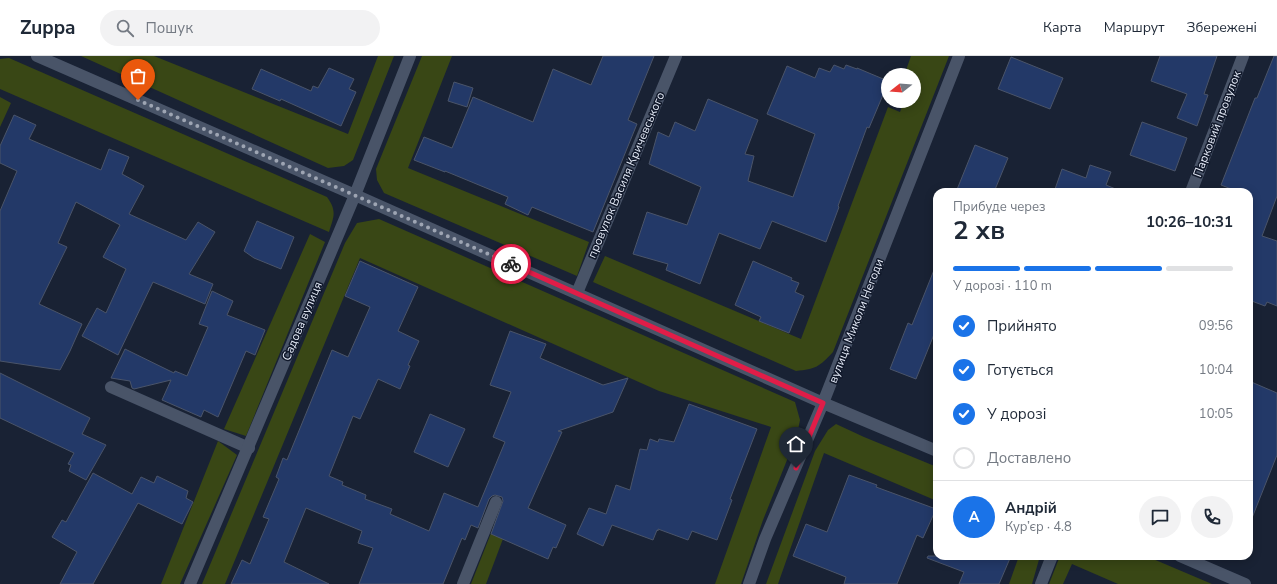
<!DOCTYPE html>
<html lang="uk">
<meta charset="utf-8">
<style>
:root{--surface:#fff;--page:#f2f2f3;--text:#1f2937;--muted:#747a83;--line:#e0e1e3;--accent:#1a73e8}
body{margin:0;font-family:"Nunito Sans",sans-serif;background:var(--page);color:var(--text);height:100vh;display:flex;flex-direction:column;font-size:15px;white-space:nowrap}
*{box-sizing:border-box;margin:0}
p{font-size:13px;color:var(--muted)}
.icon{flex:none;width:22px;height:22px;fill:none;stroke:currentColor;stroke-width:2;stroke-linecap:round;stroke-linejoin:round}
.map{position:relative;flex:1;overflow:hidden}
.sheet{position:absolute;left:933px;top:132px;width:320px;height:372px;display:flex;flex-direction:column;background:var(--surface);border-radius:12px;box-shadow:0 2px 10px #0003}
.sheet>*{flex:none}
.needle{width:26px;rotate:253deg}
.buttons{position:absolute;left:881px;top:12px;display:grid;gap:8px}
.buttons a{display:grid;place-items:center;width:40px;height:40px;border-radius:50%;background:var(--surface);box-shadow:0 2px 10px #0003;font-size:20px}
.pin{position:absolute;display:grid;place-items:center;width:34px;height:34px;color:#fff;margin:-41px -17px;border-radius:50% 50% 50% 0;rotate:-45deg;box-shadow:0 0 4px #0007}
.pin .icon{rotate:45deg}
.courier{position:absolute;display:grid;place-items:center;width:40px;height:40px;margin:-20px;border:3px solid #e11d48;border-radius:50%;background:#fff;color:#222;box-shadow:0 1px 5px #0007}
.summary em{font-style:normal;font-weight:700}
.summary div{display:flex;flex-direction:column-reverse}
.summary{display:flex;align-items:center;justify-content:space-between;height:68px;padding:0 20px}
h1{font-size:26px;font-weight:700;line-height:30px}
.bar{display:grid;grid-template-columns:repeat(4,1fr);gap:6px 4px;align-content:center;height:48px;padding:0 20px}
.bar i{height:5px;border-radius:3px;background:var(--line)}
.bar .on{background:var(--accent)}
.bar p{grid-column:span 4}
.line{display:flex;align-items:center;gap:10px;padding:0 20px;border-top:1px solid var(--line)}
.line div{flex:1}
.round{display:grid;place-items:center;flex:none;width:42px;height:42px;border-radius:21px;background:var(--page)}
ol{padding:0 20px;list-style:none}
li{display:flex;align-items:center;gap:12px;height:44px}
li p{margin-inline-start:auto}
li .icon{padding:4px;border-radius:50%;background:var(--accent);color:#fff;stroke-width:4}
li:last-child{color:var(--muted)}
li i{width:22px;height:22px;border:2px solid var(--line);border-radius:50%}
header{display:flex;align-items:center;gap:24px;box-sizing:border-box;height:56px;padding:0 20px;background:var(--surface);border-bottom:1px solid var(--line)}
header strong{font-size:19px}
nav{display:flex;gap:22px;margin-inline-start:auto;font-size:14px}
.search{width:280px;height:36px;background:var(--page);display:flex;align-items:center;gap:10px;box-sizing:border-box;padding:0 14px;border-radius:22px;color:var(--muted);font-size:15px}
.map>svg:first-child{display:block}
.green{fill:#394715}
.building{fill:#233968;stroke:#4a5469}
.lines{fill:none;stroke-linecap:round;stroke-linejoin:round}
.lane{stroke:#495468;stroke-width:12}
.street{stroke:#495468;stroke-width:12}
.done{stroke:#9ea5b3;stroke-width:4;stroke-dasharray:0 7.2}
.route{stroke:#e11d48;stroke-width:5}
.labels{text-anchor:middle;stroke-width:3;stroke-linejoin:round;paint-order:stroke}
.street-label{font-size:12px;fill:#e5ebf8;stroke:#10182a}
</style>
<header>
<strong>Zuppa</strong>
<div class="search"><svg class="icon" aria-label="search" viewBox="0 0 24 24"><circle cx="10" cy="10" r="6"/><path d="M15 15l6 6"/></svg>Пошук</div>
<nav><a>Карта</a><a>Маршрут</a><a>Збережені</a></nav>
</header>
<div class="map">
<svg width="1277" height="528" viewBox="0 0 1277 528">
<rect width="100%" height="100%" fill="#192234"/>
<!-- green -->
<path class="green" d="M 81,0 L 154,0 L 348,78 L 378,0 L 394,0 L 353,104 L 344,110 L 328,112 Z
M 422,0 L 452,0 L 408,112 L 589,186 L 577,220 L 384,137 L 377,124 L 376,113 Z
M 911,0 L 949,0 L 833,296 C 819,311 816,313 796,315 L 593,226 L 605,200 L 801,283 L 888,51 L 900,56 L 904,45 L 914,45 L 914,19 L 905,17 Z
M 9,2 L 327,141 C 337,155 334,160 329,176 L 0,33 L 0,3 Z
M 0,41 L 11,47 L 0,71 Z
M 379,163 L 795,346 L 800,364 L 797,379 L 763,464 L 741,528 L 715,528 L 771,371 L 659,335 L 360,202 L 225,528 L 202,528 L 345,187 L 357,167 Z
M 310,178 L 325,186 L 246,380 L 224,373 Z
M 836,368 L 864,381 L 937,411 L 937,445 L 824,397 L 778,528 L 766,528 L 815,395 L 828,374 Z
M 218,385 L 237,399 L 180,528 L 161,528 Z
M 506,439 L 518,443 L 486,528 L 471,528 Z
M 1019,500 L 1040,500 L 1032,528 L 1009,528 Z
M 1060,500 L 1146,500 L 1212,528 L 1118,528 L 1072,508 L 1063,528 L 1049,528 Z"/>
<!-- building -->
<path class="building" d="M 603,0 L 654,0 L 628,64 L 637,68 L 593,176 L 532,151 L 528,159 L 505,148 L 508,141 L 445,115 L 445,116 L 414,104 L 424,81 L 452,92 L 473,41 L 533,66 L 553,13 L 591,29 Z
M 1160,0 L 1217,0 L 1204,38 L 1208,39 L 1197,70 L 1177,62 L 1187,38 L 1151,25 Z
M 1274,0 L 1277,0 L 1277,140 L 1262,180 L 1277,185 L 1277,250 L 1267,246 L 1265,250 L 1249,244 L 1249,136 L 1239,136 L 1221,129 L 1255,42 L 1257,42 Z
M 1011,1 L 1063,22 L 1050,53 L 998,33 Z
M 834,9 L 844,13 L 846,9 L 857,13 L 857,12 L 888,25 L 888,27 L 869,72 L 867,71 L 838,150 L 839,151 L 826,186 L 772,165 L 760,193 L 719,177 L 700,228 L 666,214 L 668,208 L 633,198 L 647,156 L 687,169 L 701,131 L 649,108 L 658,76 L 669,81 L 675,66 L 695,75 L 708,43 L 758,64 L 745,98 L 754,100 L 748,125 L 793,141 L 815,78 L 767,58 L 787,10 L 815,22 L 819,12 L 830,16 Z
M 329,12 L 354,23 L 349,33 L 356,36 L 341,70 L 281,43 L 280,45 L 252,33 L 261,13 L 311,35 L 313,30 L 318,32 Z
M 454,26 L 473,32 L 467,51 L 448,45 Z
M 14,59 L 36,69 L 29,83 L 101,114 L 109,93 L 129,101 L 122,118 L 144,130 L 129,158 L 186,184 L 198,166 L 215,176 L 189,218 L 213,228 L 205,248 L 153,226 L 118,299 L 82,280 L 97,252 L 106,257 L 126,213 L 103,201 L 120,169 L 76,146 L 58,187 L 67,191 L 39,248 L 82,268 L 70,295 L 60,314 L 0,305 L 0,155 L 17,115 L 0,107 L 0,90 Z
M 1142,66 L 1187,82 L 1175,115 L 1130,99 Z
M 975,89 L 1008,102 L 994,136 L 956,136 Z
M 1090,109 L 1111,116 L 1106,129 L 1118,134 L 1118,136 L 1054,136 L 1062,113 L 1086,122 Z
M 257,165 L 294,181 L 281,213 L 254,202 L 244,195 Z
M 360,205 L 418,231 L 398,275 L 419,285 L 408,309 L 410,310 L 400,333 L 378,323 L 360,363 L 353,360 L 329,420 L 343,426 L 342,429 L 366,439 L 365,443 L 392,453 L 390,458 L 429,475 L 444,437 L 478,451 L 505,386 L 493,381 L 511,336 L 490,329 L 510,275 L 546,288 L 540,302 L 603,329 L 628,322 L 613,356 L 558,375 L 562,376 L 528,452 L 566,469 L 556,492 L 553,491 L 548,503 L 491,478 L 503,445 L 502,441 L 495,439 L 492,440 L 489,443 L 478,472 L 471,469 L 465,484 L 462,482 L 443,528 L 359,528 L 373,492 L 358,487 L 362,475 L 306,452 L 284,506 L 329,528 L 231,528 L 242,504 L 250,508 L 269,463 L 263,461 L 279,423 L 276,421 L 283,402 L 287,404 L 332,294 L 348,301 L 370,251 L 345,240 Z
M 753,205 L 792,222 L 791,224 L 799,227 L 795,236 L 804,240 L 789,277 L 759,265 L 761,261 L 735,249 Z
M 936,209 L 937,209 L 937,271 L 916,323 L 890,313 L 908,267 L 912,269 Z
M 212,235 L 233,245 L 227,259 L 265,274 L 255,299 L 246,295 L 218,361 L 204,354 L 201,361 L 162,344 L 171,324 L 134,333 L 132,332 L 130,325 L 111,322 L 125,293 L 174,317 L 175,315 L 187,320 L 208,271 L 199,268 Z
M 0,317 L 90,362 L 82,378 L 106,389 L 86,424 L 69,415 L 71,409 L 68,408 L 74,397 L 0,362 Z
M 1249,325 L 1277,337 L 1277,399 L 1250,467 L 1249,467 Z
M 689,348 L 757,373 L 730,443 L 732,444 L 717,484 L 692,475 L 688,484 L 658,473 L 658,475 L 657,474 L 653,484 L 612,469 L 603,490 L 577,478 L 589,452 L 606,458 L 616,429 L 630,434 L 640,393 L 647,394 L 650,383 L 658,386 L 659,383 L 674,386 Z
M 430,358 L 465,373 L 448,411 L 414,396 Z
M 93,417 L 132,438 L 141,421 L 154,427 L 157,420 L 188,435 L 186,442 L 193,446 L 182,468 L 138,447 L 93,528 L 60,528 L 77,496 L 52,481 L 62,464 L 66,466 Z
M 849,419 L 877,429 L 876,431 L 936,453 L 923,482 L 917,479 L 897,528 L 844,528 L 846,521 L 793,500 L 806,468 L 827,476 Z
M 928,500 L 1011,500 L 999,528 L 959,528 L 964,516 L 927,502 Z"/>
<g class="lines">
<!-- lane -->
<path class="lane" d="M 111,331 L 249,392"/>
<!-- street -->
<path class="street" d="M 37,0 L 355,139 L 823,347 L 937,395
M 1191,136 L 1243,0
M 577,237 L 676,0
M 1180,500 L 1245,528
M 190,528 L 355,139 L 410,0
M 463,528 L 496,446
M 749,528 L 765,483 L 823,347 L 959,0
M 1041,528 L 1052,500"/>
</g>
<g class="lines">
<!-- done -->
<path class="done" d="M 138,44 L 511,208"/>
<!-- route -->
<path class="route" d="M 511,208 L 823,347 L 796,412"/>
</g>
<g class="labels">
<!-- street labels -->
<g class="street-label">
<text transform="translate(1217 68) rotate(-69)" y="4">Парковий провулок</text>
<text transform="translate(626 119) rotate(-67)" y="4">провулок Василя Кричевського</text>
<text transform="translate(302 265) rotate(-67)" y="4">Садова вулиця</text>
<text transform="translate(856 265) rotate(-69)" y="4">вулиця Миколи Негоди</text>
</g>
</g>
</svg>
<div class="buttons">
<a><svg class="needle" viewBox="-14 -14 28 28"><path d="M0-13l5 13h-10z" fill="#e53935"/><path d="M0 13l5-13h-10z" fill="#747a83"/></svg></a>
</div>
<div class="pin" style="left:138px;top:44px;background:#ea580c"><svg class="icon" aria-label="bag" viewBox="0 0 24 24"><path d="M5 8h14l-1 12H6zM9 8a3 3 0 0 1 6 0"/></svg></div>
<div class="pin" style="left:796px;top:412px;background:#1f2937"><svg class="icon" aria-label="home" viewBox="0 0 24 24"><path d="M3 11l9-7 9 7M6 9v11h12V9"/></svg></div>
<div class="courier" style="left:511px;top:208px"><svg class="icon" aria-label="bike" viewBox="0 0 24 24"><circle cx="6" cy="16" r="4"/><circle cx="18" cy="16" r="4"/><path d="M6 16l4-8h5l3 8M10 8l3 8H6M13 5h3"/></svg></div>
<section class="sheet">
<div class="summary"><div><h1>2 хв</h1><p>Прибуде через</p></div><em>10:26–10:31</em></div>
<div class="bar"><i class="on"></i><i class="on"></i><i class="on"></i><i></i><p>У дорозі · 110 m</p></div>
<ol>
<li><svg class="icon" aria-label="check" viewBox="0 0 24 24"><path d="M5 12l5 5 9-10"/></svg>Прийнято<p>09:56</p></li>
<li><svg class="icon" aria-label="check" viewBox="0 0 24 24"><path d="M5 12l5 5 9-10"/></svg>Готується<p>10:04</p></li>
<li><svg class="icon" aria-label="check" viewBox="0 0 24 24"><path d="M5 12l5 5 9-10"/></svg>У дорозі<p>10:05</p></li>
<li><i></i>Доставлено</li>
</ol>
<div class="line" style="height:72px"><b class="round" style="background:var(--accent);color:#fff">А</b><div><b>Андрій</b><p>Кур’єр · 4.8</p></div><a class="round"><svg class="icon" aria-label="chat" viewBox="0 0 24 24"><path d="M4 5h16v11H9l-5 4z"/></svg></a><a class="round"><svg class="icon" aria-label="phone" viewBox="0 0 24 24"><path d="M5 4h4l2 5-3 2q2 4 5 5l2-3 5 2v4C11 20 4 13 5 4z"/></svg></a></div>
</section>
</div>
